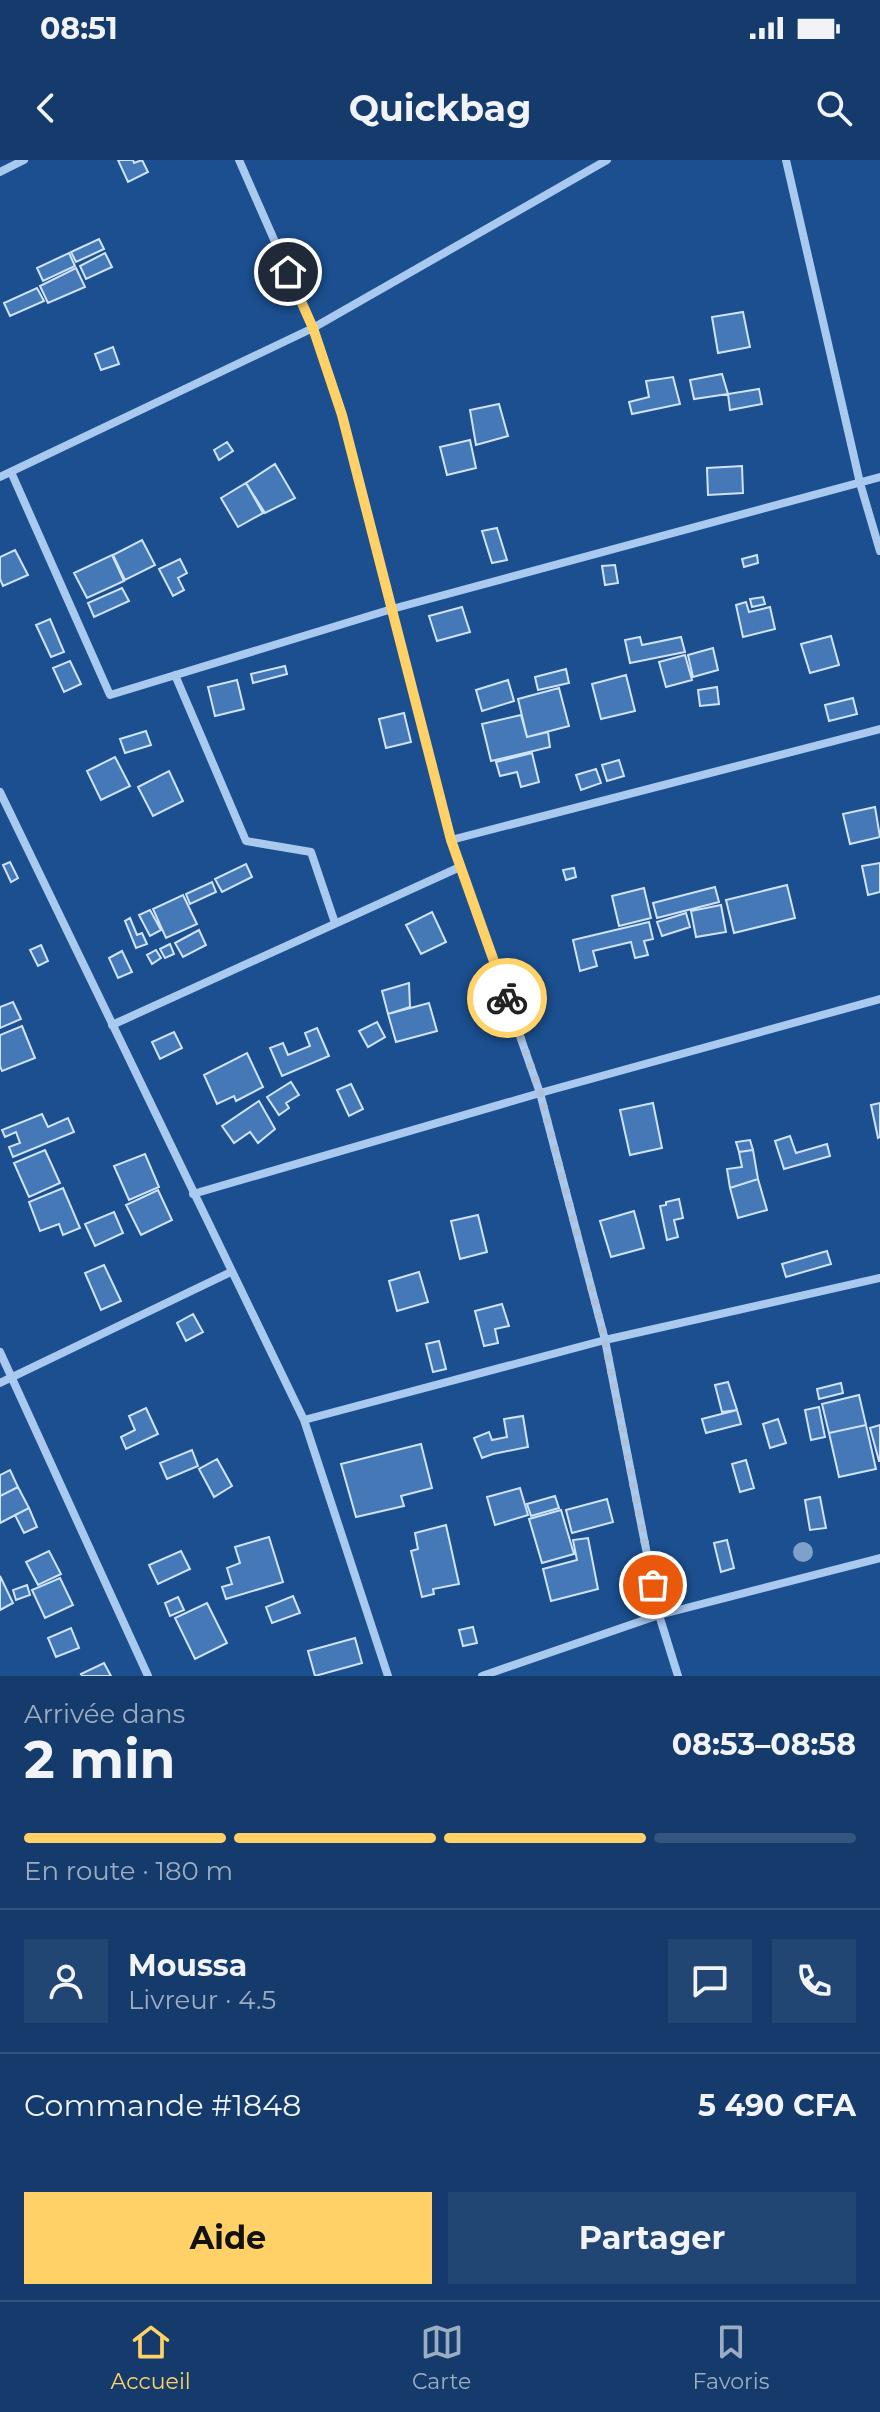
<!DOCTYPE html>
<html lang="fr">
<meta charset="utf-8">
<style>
:root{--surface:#143b6b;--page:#214673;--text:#f1f3f6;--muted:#9dadc1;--line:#33557e;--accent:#ffd166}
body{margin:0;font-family:Montserrat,sans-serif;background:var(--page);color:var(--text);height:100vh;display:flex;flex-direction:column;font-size:30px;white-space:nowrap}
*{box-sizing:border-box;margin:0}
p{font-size:26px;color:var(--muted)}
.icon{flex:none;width:44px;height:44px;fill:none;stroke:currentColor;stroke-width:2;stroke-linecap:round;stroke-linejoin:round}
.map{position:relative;height:1516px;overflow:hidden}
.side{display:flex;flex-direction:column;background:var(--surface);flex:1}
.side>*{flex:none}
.pin{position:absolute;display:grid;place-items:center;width:68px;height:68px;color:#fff;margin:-34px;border:4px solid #fff;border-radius:50%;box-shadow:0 2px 8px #0007}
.courier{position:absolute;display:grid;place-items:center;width:80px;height:80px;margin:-40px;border:6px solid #ffd166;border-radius:50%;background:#fff;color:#222;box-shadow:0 2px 10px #0007}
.headline em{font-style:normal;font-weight:700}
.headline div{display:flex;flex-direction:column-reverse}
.headline{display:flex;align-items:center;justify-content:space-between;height:136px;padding:0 24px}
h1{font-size:52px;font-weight:700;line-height:60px}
.bar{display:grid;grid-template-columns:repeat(4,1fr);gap:12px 8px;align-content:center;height:96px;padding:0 24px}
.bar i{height:10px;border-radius:6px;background:var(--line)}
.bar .active{background:var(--accent)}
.bar p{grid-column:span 4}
.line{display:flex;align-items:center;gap:20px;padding:0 24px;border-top:2px solid var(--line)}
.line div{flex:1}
.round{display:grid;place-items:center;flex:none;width:84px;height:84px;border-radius:0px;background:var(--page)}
.action{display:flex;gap:16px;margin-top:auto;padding:16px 24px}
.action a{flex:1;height:92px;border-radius:0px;background:var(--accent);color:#111;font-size:32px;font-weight:700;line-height:92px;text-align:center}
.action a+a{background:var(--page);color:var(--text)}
.status{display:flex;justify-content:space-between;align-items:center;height:56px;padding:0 40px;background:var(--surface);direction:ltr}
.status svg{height:22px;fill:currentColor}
header{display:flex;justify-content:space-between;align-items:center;height:104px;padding:0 24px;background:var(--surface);font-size:36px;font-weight:700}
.dock{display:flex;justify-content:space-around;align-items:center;height:112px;border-top:2px solid var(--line);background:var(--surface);font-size:22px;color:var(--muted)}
.dock a{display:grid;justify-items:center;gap:4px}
.dock .active{color:var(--accent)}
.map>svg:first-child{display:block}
.building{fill:#4478b7;stroke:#cfe3fa;stroke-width:2}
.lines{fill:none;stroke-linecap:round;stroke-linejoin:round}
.street{stroke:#a9c9ee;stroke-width:8}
.tree{fill:#7ea0ca}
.done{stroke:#afc1d8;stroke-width:8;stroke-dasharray:0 14.4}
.route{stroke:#ffd166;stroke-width:10}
</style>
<div class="status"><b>08:51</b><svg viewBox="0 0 49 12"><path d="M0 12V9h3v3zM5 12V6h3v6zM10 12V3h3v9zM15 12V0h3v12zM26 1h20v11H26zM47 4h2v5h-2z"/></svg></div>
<header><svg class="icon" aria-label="back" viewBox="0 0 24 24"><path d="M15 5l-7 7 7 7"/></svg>Quickbag<svg class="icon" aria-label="search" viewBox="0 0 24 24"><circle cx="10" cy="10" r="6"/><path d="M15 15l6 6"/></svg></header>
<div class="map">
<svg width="880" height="1516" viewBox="0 0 880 1516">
<rect width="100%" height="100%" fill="#1b4f8f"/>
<!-- building -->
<path class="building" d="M 118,0 L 133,0 L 134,3 L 142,0 L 148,12 L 128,22 Z
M 99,79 L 104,89 L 76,102 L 71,92 Z
M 69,93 L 75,106 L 43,121 L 37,108 Z
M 105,93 L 112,107 L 86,119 L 80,106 Z
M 76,108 L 85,127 L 48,143 L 40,126 Z
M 37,128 L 44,141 L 10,156 L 4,143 Z
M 743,152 L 750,187 L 718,193 L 712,157 Z
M 113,187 L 119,204 L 101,210 L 95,194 Z
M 722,214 L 728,234 L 694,239 L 690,220 Z
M 673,217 L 680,244 L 632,254 L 629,242 L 649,237 L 646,221 Z
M 759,229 L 762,244 L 730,250 L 728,234 Z
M 499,244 L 508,276 L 476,285 L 470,250 Z
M 470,280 L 476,308 L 447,315 L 440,287 Z
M 227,282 L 233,291 L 219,300 L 214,290 Z
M 275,304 L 295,338 L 265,353 L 246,323 Z
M 742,306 L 743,333 L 708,335 L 707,308 Z
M 246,323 L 263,353 L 238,367 L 221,338 Z
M 497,368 L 507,400 L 492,403 L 482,371 Z
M 142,380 L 155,405 L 125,420 L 113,395 Z
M 15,390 L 28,415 L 3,426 L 0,419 L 0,397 Z
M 112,395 L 124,421 L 87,438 L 74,413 Z
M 757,395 L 758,403 L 744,407 L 742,399 Z
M 180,399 L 187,413 L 178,418 L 184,430 L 173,436 L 159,409 Z
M 615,405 L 618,423 L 605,425 L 602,406 Z
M 122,428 L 129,441 L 94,457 L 88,443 Z
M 763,437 L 765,444 L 752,447 L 750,439 Z
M 746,442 L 749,452 L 770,447 L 775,469 L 743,477 L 736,445 Z
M 462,447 L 470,472 L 437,481 L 429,456 Z
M 50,459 L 64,492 L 51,497 L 36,465 Z
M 831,476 L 839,505 L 810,513 L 801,484 Z
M 640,477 L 642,485 L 681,477 L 685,492 L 630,503 L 625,480 Z
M 713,488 L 718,510 L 693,517 L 688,495 Z
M 685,495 L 692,520 L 666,527 L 659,502 Z
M 70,501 L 81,524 L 64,532 L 53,508 Z
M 285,506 L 287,514 L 253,523 L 251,514 Z
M 566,509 L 569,523 L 538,530 L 535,517 Z
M 626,515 L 635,551 L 601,559 L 592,524 Z
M 237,520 L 244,549 L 215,556 L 208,527 Z
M 508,520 L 514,541 L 482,551 L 476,530 Z
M 717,527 L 719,544 L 700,546 L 698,530 Z
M 559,528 L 569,566 L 527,577 L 518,539 Z
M 853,538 L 857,554 L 829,561 L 825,545 Z
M 404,553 L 411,582 L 386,588 L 379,559 Z
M 521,555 L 527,577 L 548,572 L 550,587 L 491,601 L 482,564 Z
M 146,571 L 151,585 L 125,593 L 120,579 Z
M 532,593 L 539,622 L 521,627 L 517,612 L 500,616 L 496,602 Z
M 115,597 L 130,626 L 101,640 L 87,611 Z
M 619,600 L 624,616 L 607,621 L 602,605 Z
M 596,609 L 601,623 L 581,630 L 576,615 Z
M 169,611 L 183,641 L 153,656 L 138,627 Z
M 875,647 L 880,677 L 850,684 L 843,654 Z
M 10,702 L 18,718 L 11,722 L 3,705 Z
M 880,703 L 880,732 L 868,735 L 862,706 Z
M 246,704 L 252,717 L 222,732 L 215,719 Z
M 574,708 L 576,717 L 566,720 L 563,710 Z
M 212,722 L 216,732 L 190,744 L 186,734 Z
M 787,725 L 795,758 L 734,773 L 726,740 Z
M 715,727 L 719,742 L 657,758 L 653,743 Z
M 644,728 L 651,758 L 619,766 L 612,736 Z
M 183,735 L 197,764 L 166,778 L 153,749 Z
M 721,745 L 726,772 L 696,777 L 691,751 Z
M 150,750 L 161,770 L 150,776 L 139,755 Z
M 432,752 L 446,782 L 421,794 L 406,765 Z
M 686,753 L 690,767 L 662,776 L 657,762 Z
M 130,758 L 137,775 L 142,773 L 147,784 L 136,788 L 125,761 Z
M 649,762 L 653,779 L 644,781 L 648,795 L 635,798 L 631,782 L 593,791 L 597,806 L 580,811 L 573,780 Z
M 199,770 L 206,785 L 183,797 L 175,783 Z
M 170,784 L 174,794 L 165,798 L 160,789 Z
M 41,785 L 48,801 L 38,806 L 30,790 Z
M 156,790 L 161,798 L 152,804 L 147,795 Z
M 122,791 L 132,812 L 118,818 L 109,798 Z
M 409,823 L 410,847 L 388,854 L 382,831 Z
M 13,842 L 21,859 L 0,868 L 0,847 Z
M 429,843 L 437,871 L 396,882 L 388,854 Z
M 377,862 L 385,877 L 368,887 L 359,871 Z
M 22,866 L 35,898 L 2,911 L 0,906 L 0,875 Z
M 317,868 L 329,896 L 282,916 L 270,888 L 283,883 L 288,895 L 310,886 L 305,873 Z
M 174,872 L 182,888 L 160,899 L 152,882 Z
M 247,893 L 263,927 L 236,941 L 234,936 L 217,944 L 204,915 Z
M 291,922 L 299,935 L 286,943 L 289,948 L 279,955 L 267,937 Z
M 351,924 L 363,949 L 349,956 L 337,930 Z
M 259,941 L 275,969 L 258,983 L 250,972 L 234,983 L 222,966 Z
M 653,943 L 662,988 L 630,995 L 620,950 Z
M 880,943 L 880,977 L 878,978 L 871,945 Z
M 42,954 L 48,967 L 68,958 L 74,972 L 13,997 L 9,987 L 20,983 L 16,972 L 5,977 L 2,970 Z
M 790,976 L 796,993 L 827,984 L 830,996 L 784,1009 L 775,981 Z
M 750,980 L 753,990 L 739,992 L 736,982 Z
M 45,990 L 60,1023 L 29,1037 L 14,1003 Z
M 753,990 L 758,1019 L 730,1028 L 727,1009 L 742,1007 L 739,992 Z
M 145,994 L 159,1027 L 129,1040 L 114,1006 Z
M 758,1019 L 767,1050 L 738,1058 L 730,1028 Z
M 63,1028 L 80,1068 L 63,1075 L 59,1064 L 40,1071 L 29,1042 Z
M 158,1030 L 172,1060 L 141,1075 L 126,1045 Z
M 679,1039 L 683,1058 L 674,1060 L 678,1077 L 667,1080 L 660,1046 L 666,1045 L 666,1042 Z
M 634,1051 L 644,1088 L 611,1097 L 600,1061 Z
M 114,1052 L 123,1073 L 95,1086 L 85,1064 Z
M 478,1055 L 487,1092 L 460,1099 L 451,1061 Z
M 827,1091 L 831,1104 L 786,1117 L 782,1104 Z
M 104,1105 L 121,1141 L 101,1150 L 85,1113 Z
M 419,1112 L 428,1142 L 397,1151 L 389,1121 Z
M 502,1144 L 509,1166 L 495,1169 L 498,1183 L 484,1186 L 475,1151 Z
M 193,1154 L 203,1172 L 186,1181 L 177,1163 Z
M 439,1181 L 446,1209 L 433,1212 L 426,1184 Z
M 728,1222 L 737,1250 L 722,1252 L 715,1225 Z
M 841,1223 L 843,1233 L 819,1239 L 817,1229 Z
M 859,1235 L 866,1265 L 829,1273 L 822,1244 Z
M 819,1247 L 825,1277 L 811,1280 L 805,1250 Z
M 146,1248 L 158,1274 L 126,1289 L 121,1277 L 135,1270 L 129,1256 Z
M 737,1250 L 741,1264 L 706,1273 L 702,1259 Z
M 523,1256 L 528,1287 L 493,1294 L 482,1298 L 474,1278 L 489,1272 L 492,1280 L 507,1277 L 504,1259 Z
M 778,1259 L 786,1283 L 770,1288 L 763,1264 Z
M 866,1265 L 876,1309 L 839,1317 L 829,1273 Z
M 880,1265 L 880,1301 L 879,1301 L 870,1268 Z
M 421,1284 L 432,1328 L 401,1336 L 404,1346 L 356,1357 L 341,1304 Z
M 192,1290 L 198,1306 L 167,1319 L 160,1303 Z
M 217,1299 L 232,1326 L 214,1337 L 199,1309 Z
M 746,1300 L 754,1328 L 740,1332 L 732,1304 Z
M 10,1310 L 18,1327 L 0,1336 L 0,1315 Z
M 18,1327 L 29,1348 L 0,1363 L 0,1336 Z
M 520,1328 L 528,1355 L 495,1365 L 487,1337 Z
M 555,1336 L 559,1348 L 531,1356 L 527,1344 Z
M 820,1337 L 826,1368 L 810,1370 L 805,1340 Z
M 607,1339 L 613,1362 L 572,1373 L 566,1350 Z
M 29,1348 L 37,1367 L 24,1373 L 15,1355 Z
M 561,1350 L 574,1394 L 542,1403 L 529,1359 Z
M 446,1365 L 459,1424 L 433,1429 L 434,1434 L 422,1437 L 411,1391 L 418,1389 L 415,1373 Z
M 269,1377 L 283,1422 L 226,1439 L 222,1427 L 232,1424 L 227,1408 L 240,1403 L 235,1387 Z
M 588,1378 L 598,1429 L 551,1441 L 543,1409 L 577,1400 L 573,1380 Z
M 727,1380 L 734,1408 L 721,1412 L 714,1383 Z
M 49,1391 L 61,1414 L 38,1425 L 26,1402 Z
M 181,1391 L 190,1409 L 158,1424 L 149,1405 Z
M 0,1416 L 13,1443 L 0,1450 Z
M 60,1418 L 73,1445 L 45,1458 L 32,1430 Z
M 27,1425 L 30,1435 L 16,1440 L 13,1430 Z
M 293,1436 L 300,1453 L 272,1463 L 266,1447 Z
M 178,1437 L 184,1450 L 170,1456 L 165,1443 Z
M 207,1443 L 227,1483 L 195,1499 L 175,1458 Z
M 473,1467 L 477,1483 L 463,1486 L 459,1470 Z
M 71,1468 L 79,1488 L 56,1497 L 48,1478 Z
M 355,1478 L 362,1503 L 315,1516 L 308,1491 Z
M 104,1503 L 111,1516 L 82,1516 L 81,1514 Z"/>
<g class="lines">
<!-- street -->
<path class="street" d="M 239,0 L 313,168 L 342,255 L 451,680 L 540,933 L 605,1180 L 659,1455 L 678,1516
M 786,0 L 860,323 L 880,391
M 0,12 L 24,0
M 11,312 L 110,535 L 392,449 L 880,317
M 0,317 L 313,168 L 607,0
M 175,515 L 246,681 L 311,692 L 335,763
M 0,632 L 304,1260 L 388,1516
M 451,680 L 880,569
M 112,865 L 460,707
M 193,1034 L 540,933 L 880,839
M 0,1192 L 148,1516
M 0,1223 L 231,1112
M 304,1260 L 605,1180 L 880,1118
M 482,1516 L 659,1455 L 880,1398"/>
</g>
<!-- trees -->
<circle class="tree" cx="803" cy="1392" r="10"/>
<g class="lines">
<!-- done -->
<path class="done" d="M 507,838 L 540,933 L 605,1180 L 653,1425"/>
<!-- route -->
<path class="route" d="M 288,112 L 313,168 L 342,255 L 451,680 L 507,838"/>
</g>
</svg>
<div class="pin" style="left:653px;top:1425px;background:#ea580c"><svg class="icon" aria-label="bag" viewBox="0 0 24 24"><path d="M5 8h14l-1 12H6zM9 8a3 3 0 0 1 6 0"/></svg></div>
<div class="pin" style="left:288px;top:112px;background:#1f2937"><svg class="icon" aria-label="home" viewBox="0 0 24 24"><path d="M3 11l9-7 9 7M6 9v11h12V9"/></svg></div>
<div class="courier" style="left:507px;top:838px"><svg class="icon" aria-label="bike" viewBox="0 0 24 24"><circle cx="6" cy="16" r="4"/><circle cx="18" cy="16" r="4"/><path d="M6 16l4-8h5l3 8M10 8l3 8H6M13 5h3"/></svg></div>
</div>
<section class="side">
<div class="headline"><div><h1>2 min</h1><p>Arrivée dans</p></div><em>08:53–08:58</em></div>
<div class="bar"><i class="active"></i><i class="active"></i><i class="active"></i><i></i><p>En route · 180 m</p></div>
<div class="line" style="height:144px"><a class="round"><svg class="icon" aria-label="person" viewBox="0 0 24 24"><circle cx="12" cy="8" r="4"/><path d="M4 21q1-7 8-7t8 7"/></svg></a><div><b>Moussa</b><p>Livreur · 4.5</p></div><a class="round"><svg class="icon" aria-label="chat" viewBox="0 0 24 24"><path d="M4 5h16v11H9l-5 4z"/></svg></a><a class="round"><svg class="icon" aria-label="phone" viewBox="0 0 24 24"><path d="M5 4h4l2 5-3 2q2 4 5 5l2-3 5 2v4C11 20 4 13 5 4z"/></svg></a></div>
<div class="line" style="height:104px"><div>Commande #1848</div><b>5 490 CFA</b></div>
<div class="action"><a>Aide</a><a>Partager</a></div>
</section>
<nav class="dock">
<a class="active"><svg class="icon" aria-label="home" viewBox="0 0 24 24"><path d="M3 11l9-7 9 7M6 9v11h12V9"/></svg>Accueil</a>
<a><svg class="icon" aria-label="map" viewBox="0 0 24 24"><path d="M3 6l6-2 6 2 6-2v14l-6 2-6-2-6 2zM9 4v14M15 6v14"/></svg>Carte</a>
<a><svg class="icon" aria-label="saved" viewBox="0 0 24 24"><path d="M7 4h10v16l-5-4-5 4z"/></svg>Favoris</a>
</nav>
